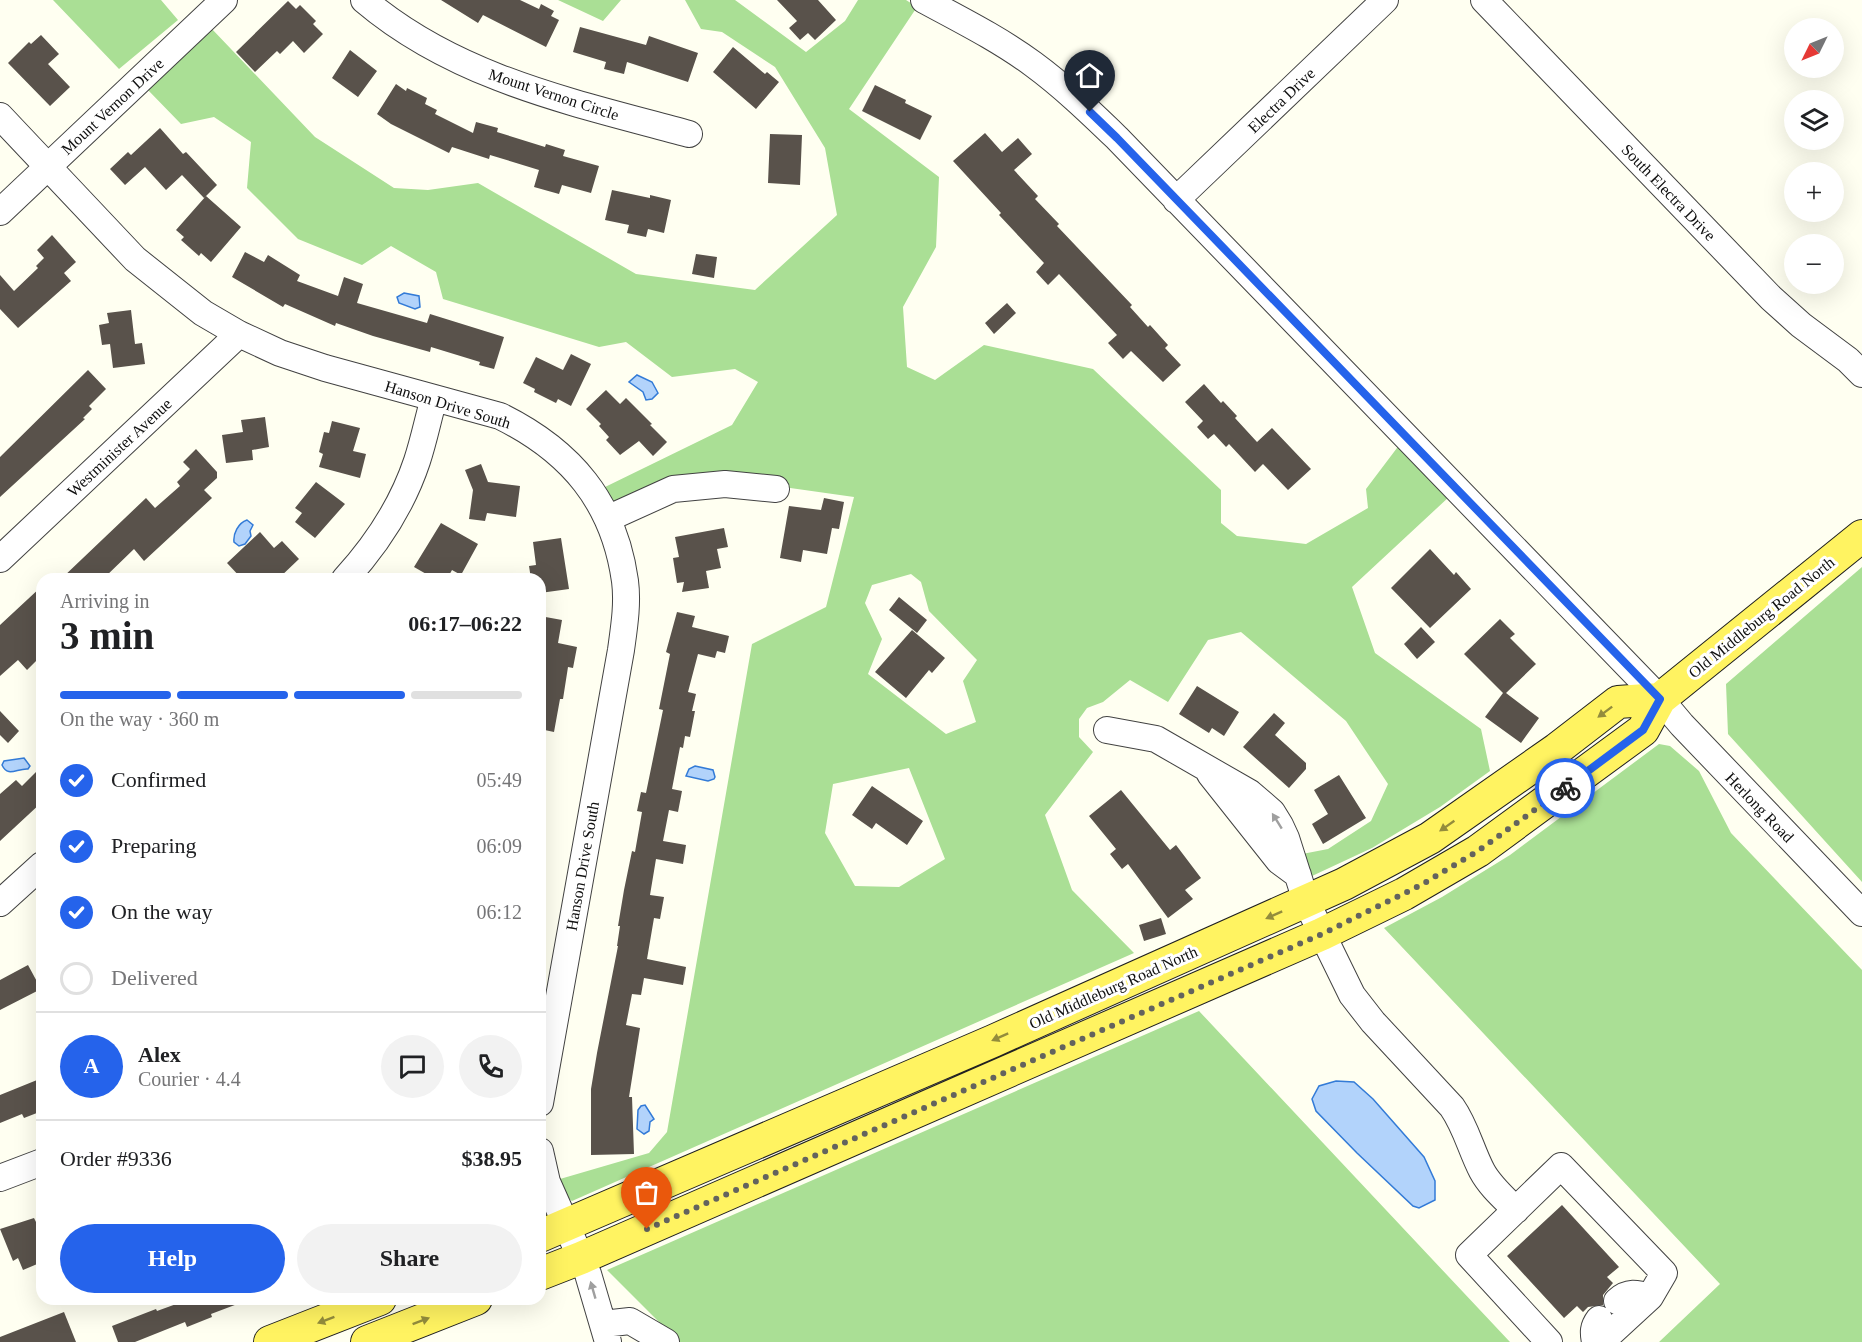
<!DOCTYPE html>
<meta charset="utf-8">
<style>
:root{--surface:#fff;--page:#f2f2f2;--text:#202124;--muted:#757577;--line:#e0e0e0;--accent:#2563eb}
body{margin:0;font-family:"Times New Roman",serif;background:var(--page);color:var(--text);height:100vh;display:flex;flex-direction:column;font-size:22px;white-space:nowrap}
*{box-sizing:border-box;margin:0}
p{font-size:20px;color:var(--muted)}
.icon{flex:none;width:33px;height:33px;fill:none;stroke:currentColor;stroke-width:2;stroke-linecap:round;stroke-linejoin:round}
.map{position:relative;flex:1;overflow:hidden}
.side{position:absolute;left:36px;top:573px;width:510px;height:732px;display:flex;flex-direction:column;background:var(--surface);border-radius:18px;box-shadow:0 6px 24px #0002}
.side>*{flex:none}
.needle{width:39px;rotate:227deg}
.controls{position:absolute;left:1784px;top:18px;display:grid;gap:12px}
.controls a{display:grid;place-items:center;width:60px;height:60px;border-radius:50%;background:var(--surface);box-shadow:0 6px 24px #0002;font-size:30px}
.pin{position:absolute;display:grid;place-items:center;width:51px;height:51px;color:#fff;margin:-62px -26px;border-radius:50% 50% 50% 0;rotate:-45deg;box-shadow:0 0 6px #0007}
.pin .icon{rotate:45deg}
.courier{position:absolute;display:grid;place-items:center;width:60px;height:60px;margin:-30px;border:4px solid #2563eb;border-radius:50%;background:#fff;color:#222;box-shadow:0 2px 8px #0007}
.headline em{font-style:normal;font-weight:700}
.headline div{display:flex;flex-direction:column-reverse}
.headline{display:flex;align-items:center;justify-content:space-between;height:102px;padding:0 24px}
h1{font-size:39px;font-weight:700;line-height:45px}
.bar{display:grid;grid-template-columns:repeat(4,1fr);gap:9px 6px;align-content:center;height:72px;padding:0 24px}
.bar i{height:8px;border-radius:4px;background:var(--line)}
.bar .selected{background:var(--accent)}
.bar p{grid-column:span 4}
.line{display:flex;align-items:center;gap:15px;padding:0 24px;border-top:2px solid var(--line)}
.line div{flex:1}
.round{display:grid;place-items:center;flex:none;width:63px;height:63px;border-radius:32px;background:var(--page)}
ol{padding:0 24px;list-style:none}
li{display:flex;align-items:center;gap:18px;height:66px}
li p{margin-inline-start:auto}
li .icon{padding:6px;border-radius:50%;background:var(--accent);color:#fff;stroke-width:4}
li:last-child{color:var(--muted)}
li i{width:33px;height:33px;border:3px solid var(--line);border-radius:50%}
.action{display:flex;gap:12px;margin-top:auto;padding:12px 24px}
.action a{flex:1;height:69px;border-radius:36px;background:var(--accent);color:#fff;font-size:24px;font-weight:700;line-height:69px;text-align:center}
.action a+a{background:var(--page);color:var(--text)}
.map>svg:first-child{display:block}
.forest{fill:#aadf95;fill-rule:evenodd}
.water{fill:#b2d3fb;stroke:#337bd7;stroke-width:1.5}
.building{fill:#59524b}
.lines{fill:none;stroke-linecap:round;stroke-linejoin:round}
.minor-casing{stroke:#424242;stroke-width:28}
.major-casing{stroke:#202020;stroke-width:34}
.minor{stroke:#fff;stroke-width:26}
.major{stroke:#fff361;stroke-width:32}
.oneway{fill:#938c3c}
.oneway2{fill:#9f9f9f}
.done{stroke:#63635e;stroke-width:6;stroke-dasharray:0 10.8}
.route{stroke:#2563eb;stroke-width:8}
.labels{text-anchor:middle;stroke-width:6;stroke-linejoin:round;paint-order:stroke}
.street-label{font-size:16px;fill:#0f0f0f;stroke:#fff}
</style>
<div class="map">
<svg width="1862" height="1342" viewBox="0 0 1862 1342">
<rect width="100%" height="100%" fill="#fffff1"/>
<!-- forest -->
<path class="forest" d="M 53,0 L 161,0 L 178,20 L 119,69 Z
M 558,0 L 621,0 L 603,21 Z
M 685,0 L 735,0 L 806,52 L 845,21 L 858,0 L 906,0 L 917,7 L 849,109 L 939,177 L 936,247 L 903,307 L 907,367 L 935,380 L 984,345 L 1093,369 L 1221,490 L 1221,523 L 1237,536 L 1306,544 L 1368,508 L 1366,489 L 1400,444 L 1450,496 L 1352,587 L 1375,653 L 1481,729 L 1490,771 L 1440,807 L 1372,848 L 1312,876 L 1304,872 L 1297,855 L 1328,849 L 1371,821 L 1388,784 L 1346,721 L 1241,632 L 1208,640 L 1168,702 L 1130,680 L 1103,702 L 1087,708 L 1079,719 L 1079,737 L 1093,752 L 1045,815 L 1072,890 L 1134,953 L 572,1201 L 565,1196 L 560,1179 L 649,1153 L 667,1132 L 752,644 L 826,607 L 854,497 L 720,478 L 616,504 L 603,488 L 732,425 L 758,382 L 735,369 L 672,377 L 626,342 L 599,347 L 443,299 L 436,272 L 391,246 L 362,265 L 298,239 L 247,188 L 251,142 L 214,117 L 181,124 L 147,89 L 211,28 L 315,137 L 394,188 L 428,190 L 478,183 L 636,274 L 755,290 L 837,215 L 825,148 L 775,67 L 722,32 L 701,29 ZM 911,574 L 921,582 L 929,611 L 977,660 L 963,681 L 976,722 L 946,734 L 868,674 L 882,639 L 865,603 L 872,585 ZM 909,768 L 945,859 L 899,887 L 855,886 L 825,833 L 833,784 Z
M 1862,567 L 1862,882 L 1728,734 L 1726,684 Z
M 1659,744 L 1670,746 L 1699,771 L 1731,833 L 1862,970 L 1862,1342 L 1659,1342 L 1720,1284 L 1384,928 L 1442,897 L 1510,855 Z
M 1199,1011 L 1510,1342 L 679,1342 L 607,1270 Z"/>
<!-- water -->
<path class="water" d="M 404,293 L 419,296 L 420,307 L 415,309 L 399,303 L 397,297 Z
M 637,375 L 652,382 L 658,393 L 652,399 L 646,400 L 643,392 L 629,382 Z
M 247,520 L 253,525 L 250,531 L 251,536 L 245,544 L 239,546 L 234,542 C 233,534 238,523 247,520 Z
M 24,758 L 30,766 L 28,769 C 17,768 8,778 2,765 L 4,761 Z
M 695,766 L 713,770 L 715,777 L 714,779 L 708,781 L 686,776 L 689,769 Z
M 1336,1081 L 1354,1082 L 1373,1099 L 1424,1157 L 1435,1181 L 1435,1200 L 1419,1208 L 1413,1206 L 1357,1153 L 1316,1111 L 1312,1099 L 1319,1086 Z
M 645,1105 L 654,1119 L 650,1122 L 649,1131 L 644,1134 L 637,1129 L 638,1110 L 641,1106 Z"/>
<!-- building -->
<path class="building" d="M 441,0 L 520,0 L 539,9 L 541,4 L 554,11 L 551,16 L 559,20 L 546,47 L 483,15 L 478,23 Z
M 777,0 L 818,0 L 836,20 L 815,40 L 808,33 L 800,40 L 789,28 L 797,21 Z
M 288,1 L 296,9 L 300,5 L 316,21 L 313,24 L 323,34 L 304,53 L 293,41 L 280,54 L 277,51 L 255,72 L 236,52 Z
M 580,27 L 646,45 L 649,36 L 698,53 L 688,82 L 627,62 L 624,74 L 604,69 L 606,62 L 573,52 Z
M 41,35 L 59,54 L 48,64 L 70,87 L 50,106 L 8,63 L 29,42 L 31,44 Z
M 733,47 L 765,74 L 767,72 L 779,82 L 756,109 L 713,72 Z
M 350,50 L 377,71 L 358,97 L 332,78 Z
M 396,84 L 406,91 L 407,88 L 427,98 L 425,104 L 437,110 L 435,114 L 473,133 L 476,122 L 498,128 L 497,132 L 545,147 L 546,144 L 565,150 L 563,156 L 599,166 L 591,193 L 562,185 L 559,194 L 534,187 L 539,170 L 490,155 L 489,159 L 452,147 L 449,153 L 391,124 L 377,114 Z
M 875,85 L 906,100 L 905,103 L 932,116 L 920,140 L 862,111 Z
M 160,128 L 183,154 L 186,152 L 217,185 L 204,198 L 182,175 L 166,190 L 145,167 L 125,185 L 110,169 L 128,152 L 131,155 Z
M 985,133 L 1002,152 L 1018,138 L 1032,154 L 1014,170 L 1038,196 L 1035,199 L 1059,224 L 1057,226 L 1132,305 L 1130,307 L 1148,327 L 1150,325 L 1168,345 L 1165,348 L 1181,365 L 1163,382 L 1131,351 L 1123,359 L 1108,343 L 1117,335 L 1059,274 L 1048,285 L 1036,272 L 1044,263 L 999,215 L 1001,213 L 953,161 Z
M 770,134 L 802,135 L 800,185 L 768,183 Z
M 612,190 L 650,198 L 650,195 L 671,200 L 664,233 L 648,229 L 646,237 L 627,233 L 629,225 L 605,220 Z
M 206,196 L 241,227 L 211,262 L 201,253 L 199,256 L 181,240 L 184,237 L 176,230 Z
M 52,235 L 76,262 L 64,273 L 71,281 L 18,328 L 0,309 L 0,275 L 14,291 L 38,268 L 36,266 L 44,258 L 37,250 Z
M 245,252 L 264,262 L 268,255 L 300,275 L 297,281 L 338,296 L 344,277 L 363,284 L 357,303 L 427,323 L 430,314 L 504,337 L 494,369 L 479,365 L 480,362 L 431,347 L 430,352 L 373,336 L 336,323 L 335,326 L 285,304 L 283,307 L 232,277 Z
M 696,254 L 717,257 L 714,278 L 692,274 Z
M 1007,303 L 1016,313 L 994,334 L 985,323 Z
M 131,310 L 135,344 L 142,343 L 145,364 L 113,368 L 110,344 L 102,345 L 99,325 L 109,323 L 107,313 Z
M 571,354 L 591,364 L 571,406 L 558,399 L 556,403 L 534,392 L 535,389 L 523,383 L 536,357 L 563,370 Z
M 88,370 L 106,389 L 89,406 L 92,409 L 83,418 L 85,419 L 0,497 L 0,457 Z
M 1204,384 L 1221,403 L 1223,401 L 1237,416 L 1235,418 L 1257,442 L 1272,428 L 1311,469 L 1288,490 L 1263,464 L 1255,472 L 1229,444 L 1226,447 L 1214,434 L 1208,439 L 1197,427 L 1203,421 L 1185,402 Z
M 606,390 L 620,404 L 626,398 L 652,424 L 650,425 L 667,442 L 653,456 L 639,441 L 620,455 L 606,440 L 609,437 L 599,426 L 601,424 L 586,409 Z
M 265,417 L 269,447 L 252,450 L 253,460 L 226,463 L 222,435 L 243,432 L 241,420 Z
M 332,421 L 360,428 L 353,451 L 366,454 L 360,478 L 319,467 L 323,454 L 319,452 L 324,432 L 329,433 Z
M 196,449 L 217,472 L 217,478 L 204,490 L 212,498 L 144,561 L 134,549 L 103,579 L 61,579 L 146,498 L 155,508 L 180,486 L 177,482 L 190,469 L 183,462 Z
M 481,464 L 488,482 L 520,486 L 516,517 L 487,513 L 485,521 L 469,519 L 473,490 L 465,470 Z
M 316,482 L 345,504 L 315,538 L 295,522 L 302,513 L 295,508 Z
M 824,498 L 844,502 L 839,529 L 832,528 L 827,554 L 803,550 L 801,562 L 780,558 L 789,506 L 821,510 Z
M 441,523 L 478,544 L 461,575 L 452,570 L 447,579 L 435,579 L 414,567 Z
M 724,528 L 728,547 L 717,549 L 721,568 L 706,571 L 709,588 L 682,592 L 684,582 L 677,583 L 673,558 L 679,557 L 675,537 Z
M 260,532 L 274,548 L 282,541 L 299,559 L 278,579 L 242,579 L 227,563 Z
M 561,538 L 569,589 L 540,593 L 540,579 L 531,579 L 529,566 L 536,565 L 533,542 Z
M 1430,549 L 1454,575 L 1456,572 L 1471,589 L 1430,628 L 1391,588 Z
M 42,586 L 42,655 L 27,670 L 18,660 L 0,676 L 0,625 Z
M 899,597 L 927,620 L 917,633 L 889,610 Z
M 677,612 L 695,616 L 692,627 L 729,636 L 725,653 L 717,651 L 715,658 L 698,654 L 688,692 L 696,694 L 692,711 L 695,711 L 690,737 L 685,736 L 683,748 L 680,747 L 672,789 L 682,791 L 678,812 L 669,810 L 663,841 L 686,845 L 683,864 L 656,859 L 650,895 L 664,897 L 660,919 L 654,918 L 647,959 L 686,967 L 683,985 L 644,978 L 641,995 L 632,994 L 626,1025 L 640,1028 L 629,1097 L 632,1097 L 634,1154 L 591,1155 L 591,1089 L 597,1053 L 618,946 L 617,946 L 620,926 L 618,926 L 624,890 L 632,851 L 635,852 L 642,812 L 637,811 L 641,792 L 646,793 L 663,710 L 659,709 L 670,654 L 666,652 Z
M 540,616 L 562,620 L 558,643 L 577,647 L 573,668 L 568,667 L 563,699 L 560,699 L 554,732 L 540,729 Z
M 1500,619 L 1515,634 L 1510,638 L 1536,664 L 1506,693 L 1539,718 L 1521,743 L 1485,717 L 1503,693 L 1464,654 Z
M 1421,627 L 1435,642 L 1417,659 L 1404,644 Z
M 912,630 L 945,658 L 932,673 L 929,670 L 906,698 L 875,672 Z
M 1197,686 L 1239,712 L 1224,736 L 1212,728 L 1209,733 L 1179,714 Z
M 0,711 L 19,731 L 8,743 L 0,735 Z
M 1274,713 L 1285,723 L 1275,735 L 1306,763 L 1306,769 L 1289,788 L 1243,747 Z
M 42,766 L 42,802 L 0,841 L 0,794 L 16,780 L 22,786 Z
M 1339,775 L 1366,818 L 1323,844 L 1312,824 L 1328,814 L 1314,790 Z
M 872,786 L 923,821 L 907,845 L 876,823 L 872,829 L 852,815 Z
M 1121,790 L 1170,850 L 1176,845 L 1201,878 L 1185,890 L 1193,899 L 1168,918 L 1128,864 L 1122,869 L 1110,854 L 1116,849 L 1089,816 Z
M 1161,918 L 1166,934 L 1144,941 L 1139,925 Z
M 28,965 L 41,989 L 0,1010 L 0,980 Z
M 42,1078 L 42,1111 L 24,1118 L 22,1114 L 0,1123 L 0,1095 Z
M 1562,1205 L 1619,1267 L 1607,1277 L 1613,1283 L 1603,1295 L 1603,1305 L 1588,1307 L 1583,1312 L 1577,1306 L 1564,1318 L 1507,1256 Z
M 34,1218 L 36,1222 L 42,1220 L 42,1262 L 23,1270 L 18,1258 L 13,1261 L 0,1229 Z
M 190,1299 L 248,1300 L 211,1314 L 212,1317 L 187,1327 L 185,1322 L 135,1342 L 118,1342 L 112,1326 L 156,1309 L 157,1311 Z
M 64,1312 L 76,1342 L 0,1342 L 0,1337 Z"/>
<g class="lines">
<!-- minor casing -->
<g class="minor-casing">
<path id="minor" d="M 364,0 C 457,79 576,103 689,134
M 924,0 C 961,20 999,39 1033,64 C 1063,86 1090,112 1117,138 L 1660,699 L 1682,725 L 1862,913
M 1484,0 L 1771,298 L 1801,325 L 1848,360 L 1862,374
M 0,116 L 135,259 L 203,313 L 239,334 L 280,353 L 325,368 L 500,416 C 571,451 614,502 625,581 C 628,604 624,628 621,650 L 540,1103
M 1176,200 L 1385,0
M 0,212 L 224,0
M 609,518 L 673,489 L 725,484 L 776,489
M 0,559 L 239,334
M 345,579 C 377,544 402,506 417,461 C 424,440 428,419 434,398
M 1107,730 L 1156,739 L 1250,793 L 1272,812 L 1280,825 L 1286,838 L 1306,901 L 1352,995 L 1373,1022 L 1452,1107 C 1466,1127 1471,1150 1482,1171 C 1490,1186 1504,1198 1516,1210
M 1210,774 L 1279,861 L 1298,875
M 0,903 L 42,865
M 540,1151 L 547,1182 L 588,1274 L 608,1342
M 0,1178 L 42,1162
M 1617,1301 C 1628,1291 1637,1293 1650,1297
M 603,1324 L 630,1321 L 666,1342
M 1549,1342 L 1469,1255 L 1561,1166 L 1664,1273 L 1650,1297 L 1601,1342
M 1595,1342 C 1593,1332 1593,1327 1599,1319"/>
</g>
<!-- major casing -->
<g class="major-casing">
<path id="major" d="M 540,1236 L 993,1041 L 1344,884 L 1430,838 L 1557,749 L 1618,702 L 1660,699
M 540,1274 L 581,1258 L 1322,934 L 1404,894 L 1478,851 L 1643,730 L 1660,699 L 1862,536
M 270,1342 L 380,1299
M 367,1342 L 476,1299"/>
</g>
<!-- minor -->
<use href="#minor" class="minor"/>
<!-- major -->
<use href="#major" class="major"/>
</g>
<!-- one-way arrows -->
<defs><path id="oneway-solid" d="M-6-.8H1V-3.2L6.5 0L1 3.2V.8H-6Z" transform="scale(1.5)"/></defs>
<g class="oneway">
<use href="#oneway-solid" transform="translate(1605 712) rotate(143)"/>
<use href="#oneway-solid" transform="translate(1447 826) rotate(145)"/>
<use href="#oneway-solid" transform="translate(1274 915) rotate(156)"/>
<use href="#oneway-solid" transform="translate(1000 1037) rotate(156)"/>
<use href="#oneway-solid" transform="translate(326 1320) rotate(159)"/>
<use href="#oneway-solid" transform="translate(421 1321) rotate(-21)"/>
</g>
<g class="oneway2">
<use href="#oneway-solid" transform="translate(1277 821) rotate(-122)"/>
<use href="#oneway-solid" transform="translate(593 1290) rotate(-106)"/>
</g>
<g class="lines">
<!-- done -->
<path class="done" d="M 647,1229 L 1322,934 L 1421,885 L 1478,851 L 1565,788"/>
<!-- route -->
<path class="route" d="M 1090,112 L 1117,138 L 1660,699 L 1643,730 L 1565,788"/>
</g>
<g class="labels">
<!-- street labels -->
<g class="street-label">
<text transform="translate(554 94) rotate(18)" y="6">Mount Vernon Circle</text>
<text transform="translate(1281 100) rotate(-44)" y="6">Electra Drive</text>
<text transform="translate(112 106) rotate(-43)" y="6">Mount Vernon Drive</text>
<text transform="translate(1669 192) rotate(46)" y="6">South Electra Drive</text>
<text transform="translate(448 404) rotate(17)" y="6">Hanson Drive South</text>
<text transform="translate(119 447) rotate(-43)" y="6">Westminister Avenue</text>
<text transform="translate(1761 617) rotate(-39)" y="6">Old Middleburg Road North</text>
<text transform="translate(1760 807) rotate(46)" y="6">Herlong Road</text>
<text transform="translate(582 866) rotate(-80)" y="6">Hanson Drive South</text>
<text transform="translate(1113 987) rotate(-24)" y="6">Old Middleburg Road North</text>
</g>
</g>
</svg>
<div class="controls">
<a><svg class="needle" viewBox="-14 -14 28 28"><path d="M0-13l5 13h-10z" fill="#e53935"/><path d="M0 13l5-13h-10z" fill="#757577"/></svg></a>
<a><svg class="icon" aria-label="layers" viewBox="0 0 24 24"><path d="M12 4l9 5-9 5-9-5zM3 14l9 5 9-5"/></svg></a>
<a>+</a>
<a>−</a>
</div>
<div class="pin" style="left:647px;top:1229px;background:#ea580c"><svg class="icon" aria-label="bag" viewBox="0 0 24 24"><path d="M5 8h14l-1 12H6zM9 8a3 3 0 0 1 6 0"/></svg></div>
<div class="pin" style="left:1090px;top:112px;background:#1f2937"><svg class="icon" aria-label="home" viewBox="0 0 24 24"><path d="M3 11l9-7 9 7M6 9v11h12V9"/></svg></div>
<div class="courier" style="left:1565px;top:788px"><svg class="icon" aria-label="bike" viewBox="0 0 24 24"><circle cx="6" cy="16" r="4"/><circle cx="18" cy="16" r="4"/><path d="M6 16l4-8h5l3 8M10 8l3 8H6M13 5h3"/></svg></div>
<section class="side">
<div class="headline"><div><h1>3 min</h1><p>Arriving in</p></div><em>06:17–06:22</em></div>
<div class="bar"><i class="selected"></i><i class="selected"></i><i class="selected"></i><i></i><p>On the way · 360 m</p></div>
<ol>
<li><svg class="icon" aria-label="check" viewBox="0 0 24 24"><path d="M5 12l5 5 9-10"/></svg>Confirmed<p>05:49</p></li>
<li><svg class="icon" aria-label="check" viewBox="0 0 24 24"><path d="M5 12l5 5 9-10"/></svg>Preparing<p>06:09</p></li>
<li><svg class="icon" aria-label="check" viewBox="0 0 24 24"><path d="M5 12l5 5 9-10"/></svg>On the way<p>06:12</p></li>
<li><i></i>Delivered</li>
</ol>
<div class="line" style="height:108px"><b class="round" style="background:var(--accent);color:#fff">A</b><div><b>Alex</b><p>Courier · 4.4</p></div><a class="round"><svg class="icon" aria-label="chat" viewBox="0 0 24 24"><path d="M4 5h16v11H9l-5 4z"/></svg></a><a class="round"><svg class="icon" aria-label="phone" viewBox="0 0 24 24"><path d="M5 4h4l2 5-3 2q2 4 5 5l2-3 5 2v4C11 20 4 13 5 4z"/></svg></a></div>
<div class="line" style="height:78px"><div>Order #9336</div><b>$38.95</b></div>
<div class="action"><a>Help</a><a>Share</a></div>
</section>
</div>
